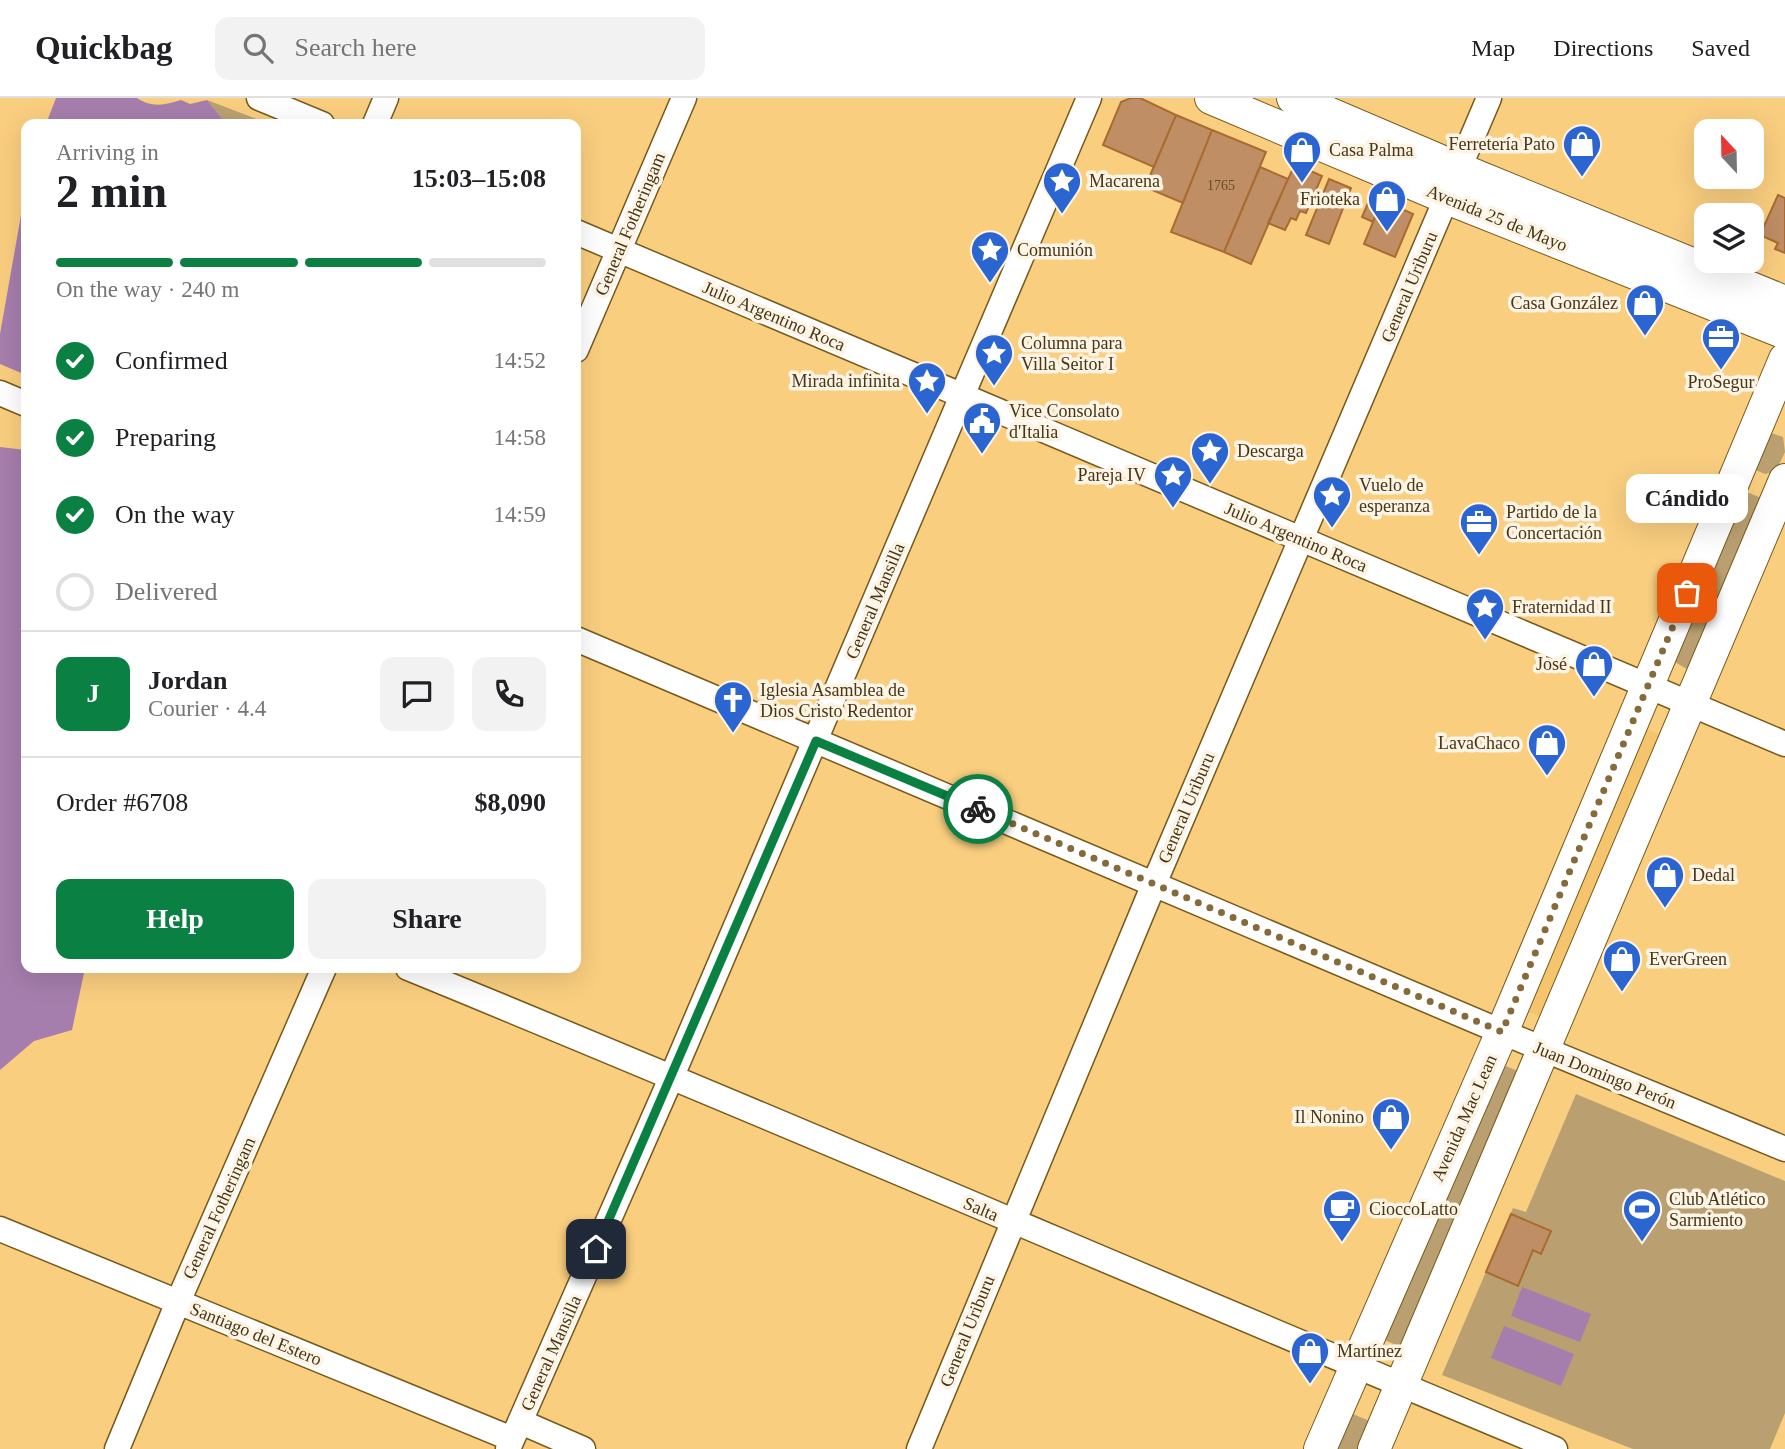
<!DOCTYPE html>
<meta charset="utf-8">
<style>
:root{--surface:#fff;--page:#f2f2f2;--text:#202124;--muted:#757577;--line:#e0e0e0;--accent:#0b8043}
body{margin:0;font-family:"Times New Roman",serif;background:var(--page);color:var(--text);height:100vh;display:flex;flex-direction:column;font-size:26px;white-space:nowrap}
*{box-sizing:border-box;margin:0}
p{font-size:23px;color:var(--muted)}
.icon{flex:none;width:38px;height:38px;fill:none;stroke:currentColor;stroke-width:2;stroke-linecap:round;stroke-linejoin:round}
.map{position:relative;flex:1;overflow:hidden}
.details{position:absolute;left:21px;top:21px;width:560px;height:854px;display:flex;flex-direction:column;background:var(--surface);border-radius:14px;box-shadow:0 7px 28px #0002}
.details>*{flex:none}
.needle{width:46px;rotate:338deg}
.buttons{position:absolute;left:1694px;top:21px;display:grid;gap:14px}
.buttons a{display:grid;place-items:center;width:70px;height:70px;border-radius:14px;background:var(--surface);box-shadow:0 7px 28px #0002;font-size:35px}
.pin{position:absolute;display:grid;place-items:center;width:60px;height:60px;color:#fff;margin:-30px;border-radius:14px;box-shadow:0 4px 10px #0006}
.courier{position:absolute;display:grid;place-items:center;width:70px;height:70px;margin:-35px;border:5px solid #0b8043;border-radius:50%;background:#fff;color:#222;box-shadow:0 2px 9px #0007}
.bubble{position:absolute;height:49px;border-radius:14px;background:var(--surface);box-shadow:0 7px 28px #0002;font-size:23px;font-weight:800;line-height:49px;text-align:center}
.headline em{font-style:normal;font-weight:800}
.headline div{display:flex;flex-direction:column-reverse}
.headline{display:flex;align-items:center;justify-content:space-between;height:119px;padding:0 35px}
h1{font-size:46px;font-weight:800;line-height:52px}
.bar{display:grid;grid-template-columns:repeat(4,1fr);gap:10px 7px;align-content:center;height:84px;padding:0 35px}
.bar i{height:9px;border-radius:5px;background:var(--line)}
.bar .selected{background:var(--accent)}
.bar p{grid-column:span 4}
.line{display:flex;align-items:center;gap:18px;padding:0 35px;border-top:2px solid var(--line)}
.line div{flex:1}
.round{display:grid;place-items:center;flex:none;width:74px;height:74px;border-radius:14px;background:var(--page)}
ol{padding:0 35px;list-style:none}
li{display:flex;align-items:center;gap:21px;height:77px}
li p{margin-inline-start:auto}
li .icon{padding:7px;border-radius:50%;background:var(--accent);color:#fff;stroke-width:4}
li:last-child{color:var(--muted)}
li i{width:38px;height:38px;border:4px solid var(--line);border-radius:50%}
.cta{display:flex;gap:14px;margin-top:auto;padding:14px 35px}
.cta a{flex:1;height:80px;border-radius:14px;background:var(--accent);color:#fff;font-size:28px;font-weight:800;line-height:80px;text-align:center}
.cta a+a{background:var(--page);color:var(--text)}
header{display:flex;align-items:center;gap:42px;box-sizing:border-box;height:98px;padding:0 35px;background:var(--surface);border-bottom:2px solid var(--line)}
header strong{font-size:33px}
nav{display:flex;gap:38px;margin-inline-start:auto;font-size:24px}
.search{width:490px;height:63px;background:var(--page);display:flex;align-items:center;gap:18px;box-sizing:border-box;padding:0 24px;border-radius:14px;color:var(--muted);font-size:26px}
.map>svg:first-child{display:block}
.built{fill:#f4c56d}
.green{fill:#baa071}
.water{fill:#a67ead}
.building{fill:#bf8e64;stroke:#aa6b30;stroke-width:2}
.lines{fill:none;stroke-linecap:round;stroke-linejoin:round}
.minor-casing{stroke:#77591a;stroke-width:27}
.major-casing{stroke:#77591a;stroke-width:34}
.minor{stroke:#fff;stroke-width:24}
.major{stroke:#fff;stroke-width:32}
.done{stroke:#856b3a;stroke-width:7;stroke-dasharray:0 12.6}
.route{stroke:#0b8043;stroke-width:9}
.labels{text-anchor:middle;stroke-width:7;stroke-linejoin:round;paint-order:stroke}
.number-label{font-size:14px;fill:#654c29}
.poi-label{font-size:18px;fill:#473615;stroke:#fdf4e5;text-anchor:start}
.street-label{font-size:18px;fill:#473615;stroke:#fdf4e5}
</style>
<header>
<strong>Quickbag</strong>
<div class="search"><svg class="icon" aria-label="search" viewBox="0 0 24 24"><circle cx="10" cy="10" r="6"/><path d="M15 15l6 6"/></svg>Search here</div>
<nav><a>Map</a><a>Directions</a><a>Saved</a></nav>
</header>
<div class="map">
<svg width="1785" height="1351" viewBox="0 0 1785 1351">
<rect width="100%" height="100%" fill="#f9ce7f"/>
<!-- built -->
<path class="built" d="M 1642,629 L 1667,640 L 1548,922 L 1522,911 Z"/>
<!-- green -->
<path class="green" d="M 207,2 L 270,26 L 227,26 Z
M 1771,335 L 1783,339 L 1785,354 L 1776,373 L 1765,376 L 1753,371 Z
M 1744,393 L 1759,399 L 1762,409 L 1697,565 L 1687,571 L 1673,563 Z
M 1497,964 L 1522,975 L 1406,1251 L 1382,1241 Z
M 1576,996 L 1785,1083 L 1785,1315 L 1770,1351 L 1633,1351 L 1442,1277 L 1513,1110 L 1526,1114 Z
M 1348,1314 L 1372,1324 L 1361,1351 L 1333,1351 Z"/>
<!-- water -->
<path class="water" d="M 56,0 L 137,0 C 152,10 165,7 181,2 L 190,6 L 207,2 L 227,26 L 46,26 Z
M 26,89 L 26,277 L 0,266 L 0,236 Z
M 0,349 L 26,352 L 26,870 L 85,870 L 72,932 L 34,943 L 0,972 Z
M 1522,1189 L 1591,1216 L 1580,1244 L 1511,1218 Z
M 1504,1228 L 1574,1256 L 1561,1288 L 1491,1260 Z"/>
<!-- building -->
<path class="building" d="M 1131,0 L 1140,0 L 1176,17 L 1154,69 L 1103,47 L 1121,4 Z
M 1176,17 L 1212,32 L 1183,105 L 1145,89 Z
M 1212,32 L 1266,54 L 1224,154 L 1171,134 Z
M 1295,66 L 1322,78 L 1306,115 L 1300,113 L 1296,122 L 1291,120 L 1285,132 L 1268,125 Z
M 1260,69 L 1288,81 L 1251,166 L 1224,154 Z
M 1329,81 L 1351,90 L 1329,146 L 1306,137 Z
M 1778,97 L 1785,100 L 1785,155 L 1775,151 L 1778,145 L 1760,137 Z
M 1371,98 L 1382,102 L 1373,124 L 1362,119 Z
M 1382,102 L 1413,116 L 1395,159 L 1364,146 Z
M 1511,1116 L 1551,1133 L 1541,1156 L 1533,1152 L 1518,1188 L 1486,1174 Z"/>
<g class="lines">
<!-- minor casing -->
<g class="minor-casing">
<path id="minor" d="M 259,0 L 322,26
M 375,26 L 386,0
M 576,134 L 1785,646
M 576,252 L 684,0
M 0,295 L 26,306
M 576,541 L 1502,934 L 1785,1051
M 408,870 C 792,1027 1172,1192 1555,1351
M 0,1131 L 512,1341
M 521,1324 L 583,1351
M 117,1351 L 178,1204 L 324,870
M 508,1351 L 672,978 L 1089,0
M 919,1351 L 1154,786 L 1489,0"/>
</g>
<!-- major casing -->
<g class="major-casing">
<path id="major" d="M 1211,0 L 1447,100 L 1785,235
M 1293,0 L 1459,71 L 1785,204
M 1320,1351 L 1502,934 L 1785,261
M 1374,1351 L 1785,382"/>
</g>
<!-- minor -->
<use href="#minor" class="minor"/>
<!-- major -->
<use href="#major" class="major"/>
</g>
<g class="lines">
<!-- done -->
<path class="done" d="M 978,711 L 1502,934 L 1687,495"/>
<!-- route -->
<path class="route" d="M 596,1151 L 816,643 L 978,711"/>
</g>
<!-- icons -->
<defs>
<g id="shop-pin" transform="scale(2.0125)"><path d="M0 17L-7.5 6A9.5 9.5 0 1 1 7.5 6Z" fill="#2a65d2" stroke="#fdf4e5"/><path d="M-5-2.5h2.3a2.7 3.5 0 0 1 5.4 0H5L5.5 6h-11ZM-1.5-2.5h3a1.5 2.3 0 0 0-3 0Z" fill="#fff"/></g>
<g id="sight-pin" transform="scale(2.0125)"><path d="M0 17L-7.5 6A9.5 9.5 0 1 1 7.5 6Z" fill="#2a65d2" stroke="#fdf4e5"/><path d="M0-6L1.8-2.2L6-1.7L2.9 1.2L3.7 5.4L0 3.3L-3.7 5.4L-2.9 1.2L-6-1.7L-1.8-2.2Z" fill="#fff"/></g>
<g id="office-pin" transform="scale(2.0125)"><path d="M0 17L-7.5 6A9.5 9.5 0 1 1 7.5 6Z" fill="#2a65d2" stroke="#fdf4e5"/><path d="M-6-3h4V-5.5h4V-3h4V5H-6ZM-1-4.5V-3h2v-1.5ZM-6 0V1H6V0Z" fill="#fff"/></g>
<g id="civic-pin" transform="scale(2.0125)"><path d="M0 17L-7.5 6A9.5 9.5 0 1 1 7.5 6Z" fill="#2a65d2" stroke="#fdf4e5"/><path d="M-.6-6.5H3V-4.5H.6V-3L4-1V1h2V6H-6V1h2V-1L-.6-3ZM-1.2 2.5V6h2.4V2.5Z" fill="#fff"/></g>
<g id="church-pin" transform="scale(2.0125)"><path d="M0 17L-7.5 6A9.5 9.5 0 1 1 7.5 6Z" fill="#2a65d2" stroke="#fdf4e5"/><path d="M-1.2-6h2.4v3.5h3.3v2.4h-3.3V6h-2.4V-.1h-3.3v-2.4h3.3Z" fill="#fff"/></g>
<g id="cafe-pin" transform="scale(2.0125)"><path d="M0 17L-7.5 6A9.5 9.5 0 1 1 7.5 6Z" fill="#2a65d2" stroke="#fdf4e5"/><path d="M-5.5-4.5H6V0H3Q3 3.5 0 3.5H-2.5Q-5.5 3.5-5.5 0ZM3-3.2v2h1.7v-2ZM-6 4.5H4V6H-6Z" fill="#fff"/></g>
<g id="stadium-pin" transform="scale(2.0125)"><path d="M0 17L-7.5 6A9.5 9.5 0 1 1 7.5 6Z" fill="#2a65d2" stroke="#fdf4e5"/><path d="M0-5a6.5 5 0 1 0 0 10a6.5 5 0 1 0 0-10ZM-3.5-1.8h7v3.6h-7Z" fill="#fff"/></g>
</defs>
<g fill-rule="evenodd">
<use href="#shop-pin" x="1582" y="46"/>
<use href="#shop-pin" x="1302" y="52"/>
<use href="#sight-pin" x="1062" y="83"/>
<use href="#shop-pin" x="1387" y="101"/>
<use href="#sight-pin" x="990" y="152"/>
<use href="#shop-pin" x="1645" y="205"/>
<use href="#office-pin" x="1721" y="239"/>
<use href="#sight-pin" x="994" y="255"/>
<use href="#sight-pin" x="927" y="283"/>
<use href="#civic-pin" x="982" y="323"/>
<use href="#sight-pin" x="1210" y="353"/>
<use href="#sight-pin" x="1173" y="377"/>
<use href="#sight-pin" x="1332" y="397"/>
<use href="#office-pin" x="1479" y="424"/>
<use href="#sight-pin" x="1485" y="509"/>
<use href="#shop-pin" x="1594" y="566"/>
<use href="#church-pin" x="733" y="602"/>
<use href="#shop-pin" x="1547" y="645"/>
<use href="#shop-pin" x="1665" y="777"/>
<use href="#shop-pin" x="1622" y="861"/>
<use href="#shop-pin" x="1391" y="1019"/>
<use href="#cafe-pin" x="1342" y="1111"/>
<use href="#stadium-pin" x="1642" y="1111"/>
<use href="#shop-pin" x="1310" y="1253"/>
</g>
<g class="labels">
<!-- number labels -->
<g class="number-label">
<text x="1221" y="92">1765</text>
</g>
<!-- poi labels -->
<g class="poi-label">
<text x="1555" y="52" text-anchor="end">Ferretería Pato</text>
<text x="1329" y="58">Casa Palma</text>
<text x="1089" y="89">Macarena</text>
<text x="1360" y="107" text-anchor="end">Frioteka</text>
<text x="1017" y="158">Comunión</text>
<text x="1618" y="211" text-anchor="end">Casa González</text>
<text x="1021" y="251">Columna para<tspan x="1021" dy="21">Villa Seitor I</tspan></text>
<text x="900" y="289" text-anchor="end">Mirada infinita</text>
<text x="1721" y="290" text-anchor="middle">ProSegur</text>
<text x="1009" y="319">Vice Consolato<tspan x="1009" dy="21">d'Italia</tspan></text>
<text x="1237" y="359">Descarga</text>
<text x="1146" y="383" text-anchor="end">Pareja IV</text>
<text x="1359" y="393">Vuelo de<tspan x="1359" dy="21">esperanza</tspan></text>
<text x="1506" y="420">Partido de la<tspan x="1506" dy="21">Concertación</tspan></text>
<text x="1512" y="515">Fraternidad II</text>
<text x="1567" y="572" text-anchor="end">José</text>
<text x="760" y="598">Iglesia Asamblea de<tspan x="760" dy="21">Dios Cristo Redentor</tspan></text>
<text x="1520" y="651" text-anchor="end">LavaChaco</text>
<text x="1692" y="783">Dedal</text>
<text x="1649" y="867">EverGreen</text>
<text x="1364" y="1025" text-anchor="end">Il Nonino</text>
<text x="1669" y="1107">Club Atlético<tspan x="1669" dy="21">Sarmiento</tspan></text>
<text x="1369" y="1117">CioccoLatto</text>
<text x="1337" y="1259">Martínez</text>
</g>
<!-- street labels -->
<g class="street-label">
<text transform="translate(1497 120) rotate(22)" y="6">Avenida 25 de Mayo</text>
<text transform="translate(630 126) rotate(-67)" y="6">General Fotheringam</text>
<text transform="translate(1409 189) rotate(-67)" y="6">General Uriburu</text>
<text transform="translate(774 218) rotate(23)" y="6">Julio Argentino Roca</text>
<text transform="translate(1296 439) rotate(23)" y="6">Julio Argentino Roca</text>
<text transform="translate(875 503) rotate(-67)" y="6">General Mansilla</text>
<text transform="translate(1186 710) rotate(-67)" y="6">General Uriburu</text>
<text transform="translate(1605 977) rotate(22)" y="6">Juan Domingo Perón</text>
<text transform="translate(1464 1020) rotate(-66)" y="6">Avenida Mac Lean</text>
<text transform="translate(219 1110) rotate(-66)" y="6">General Fotheringam</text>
<text transform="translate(981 1111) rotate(23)" y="6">Salta</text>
<text transform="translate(967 1233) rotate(-68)" y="6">General Uriburu</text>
<text transform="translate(256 1236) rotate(22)" y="6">Santiago del Estero</text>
<text transform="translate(551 1255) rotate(-66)" y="6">General Mansilla</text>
</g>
</g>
</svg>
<div class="buttons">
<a><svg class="needle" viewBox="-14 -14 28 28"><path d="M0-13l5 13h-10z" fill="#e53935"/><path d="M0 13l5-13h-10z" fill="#757577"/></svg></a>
<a><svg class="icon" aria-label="layers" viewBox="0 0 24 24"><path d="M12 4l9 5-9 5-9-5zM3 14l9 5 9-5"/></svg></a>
</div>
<div class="pin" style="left:1687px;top:495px;background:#ea580c"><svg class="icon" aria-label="bag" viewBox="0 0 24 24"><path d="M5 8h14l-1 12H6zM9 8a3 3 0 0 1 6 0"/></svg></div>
<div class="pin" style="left:596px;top:1151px;background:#1f2937"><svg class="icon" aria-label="home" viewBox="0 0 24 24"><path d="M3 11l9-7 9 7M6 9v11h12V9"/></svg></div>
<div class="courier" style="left:978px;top:711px"><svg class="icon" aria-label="bike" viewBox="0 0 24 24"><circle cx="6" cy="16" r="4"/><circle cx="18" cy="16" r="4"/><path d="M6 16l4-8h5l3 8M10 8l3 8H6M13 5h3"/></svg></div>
<div class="bubble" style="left:1626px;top:376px;width:122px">Cándido</div>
<section class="details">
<div class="headline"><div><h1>2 min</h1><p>Arriving in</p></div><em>15:03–15:08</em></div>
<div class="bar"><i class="selected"></i><i class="selected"></i><i class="selected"></i><i></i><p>On the way · 240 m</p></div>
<ol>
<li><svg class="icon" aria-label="check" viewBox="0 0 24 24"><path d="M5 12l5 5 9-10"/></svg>Confirmed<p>14:52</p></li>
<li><svg class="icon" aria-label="check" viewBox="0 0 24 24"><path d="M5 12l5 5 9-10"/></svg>Preparing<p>14:58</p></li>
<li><svg class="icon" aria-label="check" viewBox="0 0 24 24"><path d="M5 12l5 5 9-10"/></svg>On the way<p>14:59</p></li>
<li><i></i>Delivered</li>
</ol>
<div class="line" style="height:126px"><b class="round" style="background:var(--accent);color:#fff">J</b><div><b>Jordan</b><p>Courier · 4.4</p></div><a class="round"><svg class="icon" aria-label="chat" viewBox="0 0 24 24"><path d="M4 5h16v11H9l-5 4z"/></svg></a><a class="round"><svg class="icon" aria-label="phone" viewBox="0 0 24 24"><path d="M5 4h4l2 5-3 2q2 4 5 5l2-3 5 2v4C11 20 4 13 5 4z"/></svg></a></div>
<div class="line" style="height:91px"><div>Order #6708</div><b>$8,090</b></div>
<div class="cta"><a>Help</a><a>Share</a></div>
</section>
</div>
